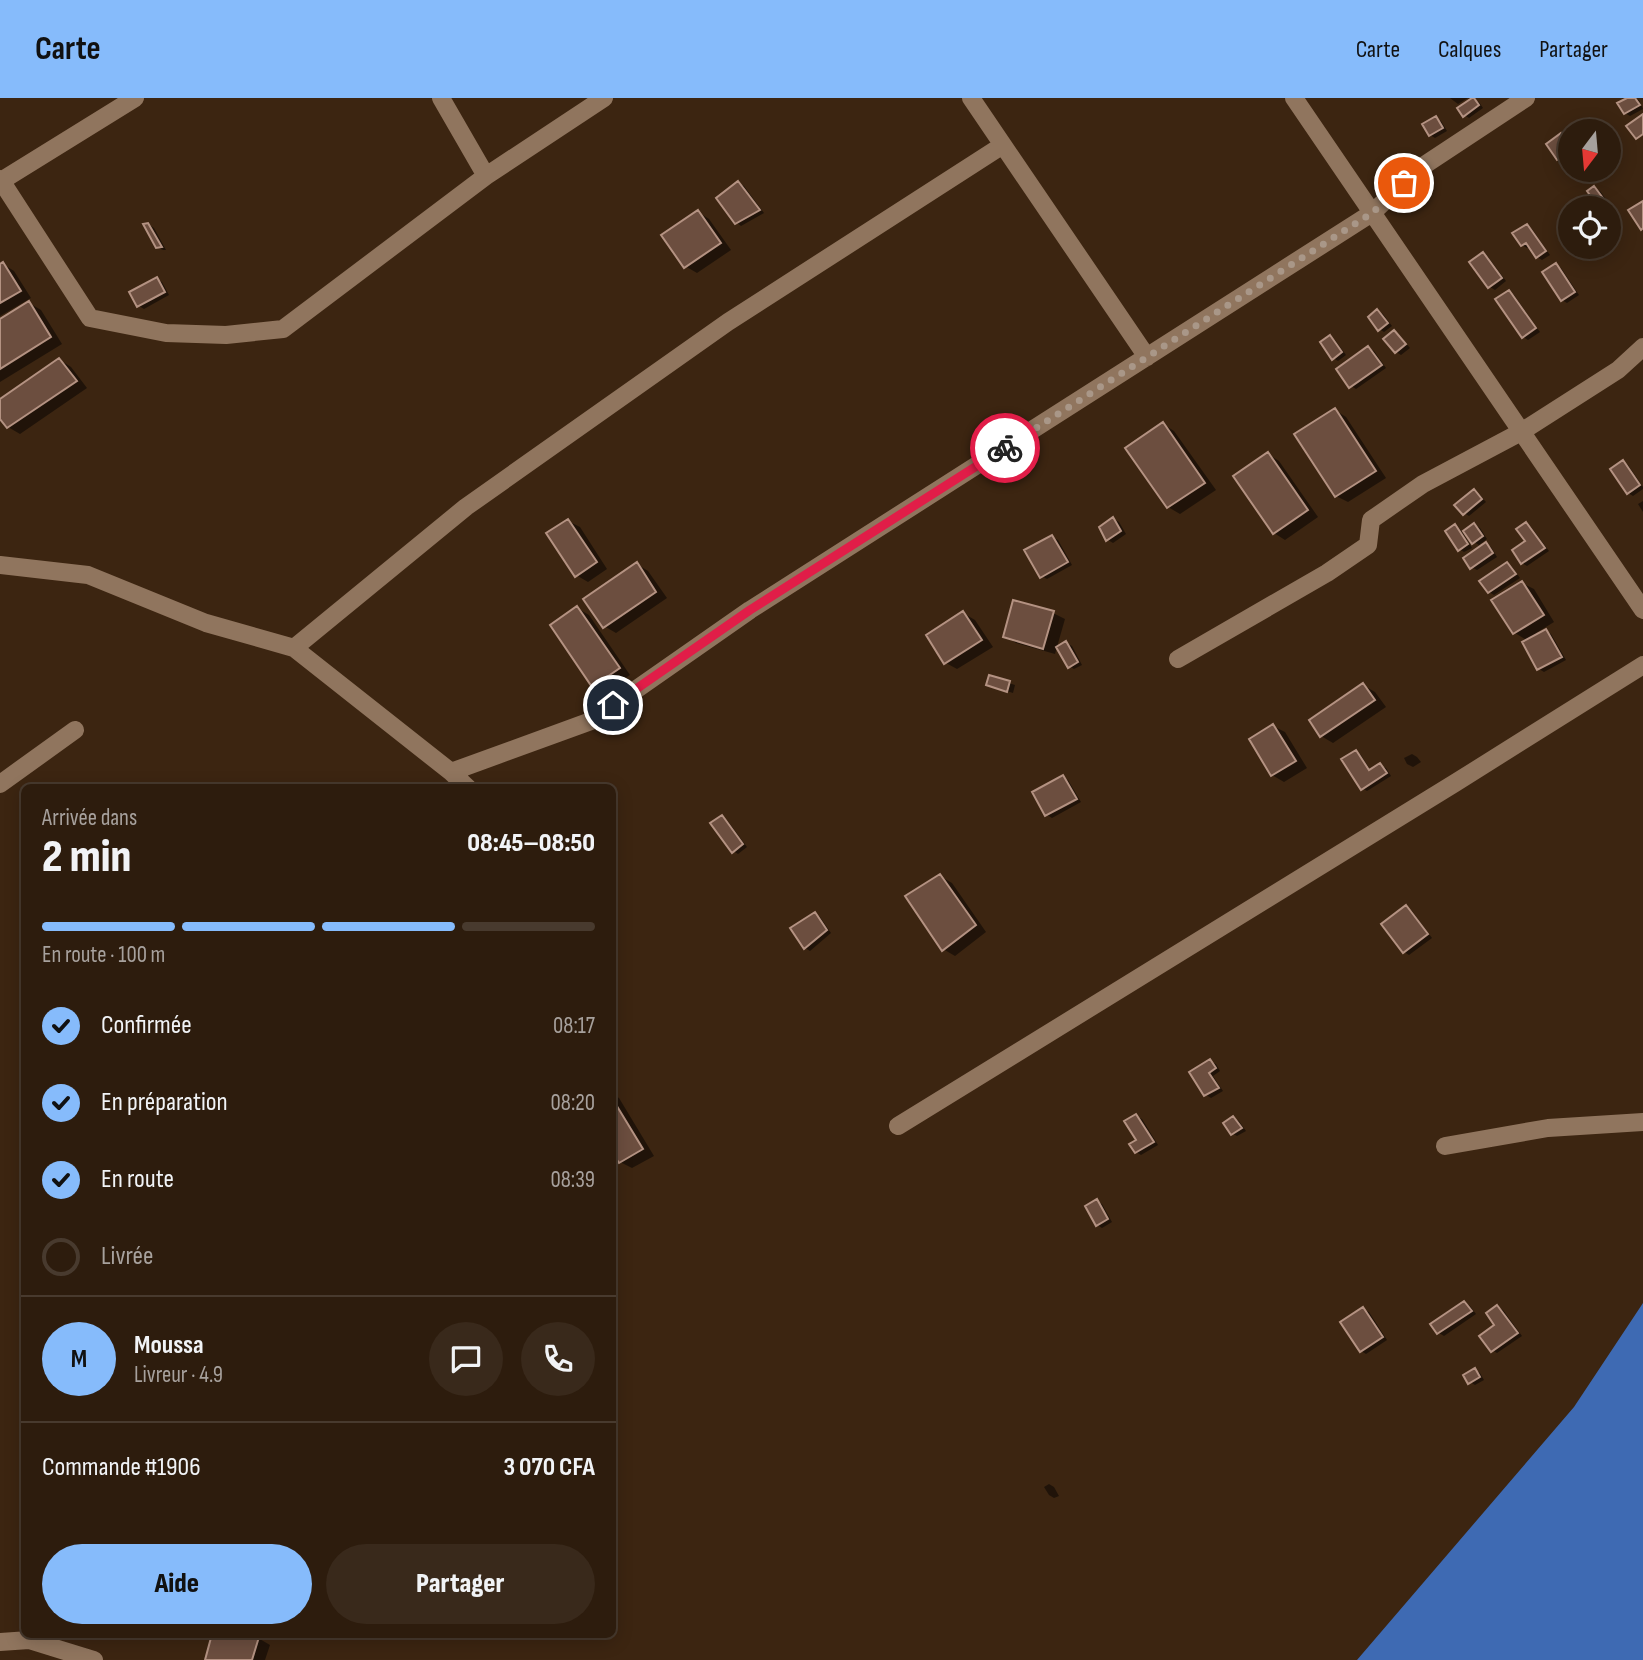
<!DOCTYPE html>
<html lang="fr">
<meta charset="utf-8">
<style>
:root{--surface:#2d1c0d;--page:#39291b;--text:#f1f3f6;--muted:#a7a19d;--line:#483a2e;--accent:#86bbfb}
body{margin:0;font-family:"Sofia Sans Condensed",sans-serif;background:var(--page);color:var(--text);height:100vh;display:flex;flex-direction:column;font-size:26px;white-space:nowrap}
*{box-sizing:border-box;margin:0}
p{font-size:23px;color:var(--muted)}
.icon{flex:none;width:38px;height:38px;fill:none;stroke:currentColor;stroke-width:2;stroke-linecap:round;stroke-linejoin:round}
.map{position:relative;flex:1;overflow:hidden}
.panel{position:absolute;left:21px;top:686px;width:595px;height:854px;display:flex;flex-direction:column;background:var(--surface);border-radius:10px;box-shadow:0 4px 18px #0003,0 0 0 2px var(--line)}
.panel>*{flex:none}
.needle{width:46px;rotate:196deg}
.fabs{position:absolute;left:1558px;top:21px;display:grid;gap:14px}
.fabs a{display:grid;place-items:center;width:63px;height:63px;border-radius:50%;background:var(--surface);box-shadow:0 4px 18px #0003,0 0 0 2px var(--line);font-size:35px}
.pin{position:absolute;display:grid;place-items:center;width:60px;height:60px;color:#fff;margin:-30px;border:4px solid #fff;border-radius:50%;box-shadow:0 2px 7px #0007}
.courier{position:absolute;display:grid;place-items:center;width:70px;height:70px;margin:-35px;border:5px solid #e11d48;border-radius:50%;background:#fff;color:#222;box-shadow:0 2px 9px #0007}
.headline em{font-style:normal;font-weight:800}
.headline div{display:flex;flex-direction:column-reverse}
.headline{display:flex;align-items:center;justify-content:space-between;height:119px;padding:0 21px}
h1{font-size:46px;font-weight:800;line-height:52px}
.bar{display:grid;grid-template-columns:repeat(4,1fr);gap:10px 7px;align-content:center;height:84px;padding:0 21px}
.bar i{height:9px;border-radius:5px;background:var(--line)}
.bar .selected{background:var(--accent)}
.bar p{grid-column:span 4}
.line{display:flex;align-items:center;gap:18px;padding:0 21px;border-top:2px solid var(--line)}
.line div{flex:1}
.round{display:grid;place-items:center;flex:none;width:74px;height:74px;border-radius:37px;background:var(--page)}
ol{padding:0 21px;list-style:none}
li{display:flex;align-items:center;gap:21px;height:77px}
li p{margin-inline-start:auto}
li .icon{padding:7px;border-radius:50%;background:var(--accent);color:#111;stroke-width:4}
li:last-child{color:var(--muted)}
li i{width:38px;height:38px;border:4px solid var(--line);border-radius:50%}
.cta{display:flex;gap:14px;margin-top:auto;padding:14px 21px}
.cta a{flex:1;height:80px;border-radius:42px;background:var(--accent);color:#111;font-size:28px;font-weight:800;line-height:80px;text-align:center}
.cta a+a{background:var(--page);color:var(--text)}
header{display:flex;align-items:center;gap:42px;box-sizing:border-box;height:98px;padding:0 35px;background:var(--accent);color:#111}
header strong{font-size:33px}
nav{display:flex;gap:38px;margin-inline-start:auto;font-size:24px}
.map>svg:first-child{display:block}
.water{fill:#3e6ab3}
.shadow{fill:#0007}
.building{fill:#6c4e3f;stroke:#b49282;stroke-width:2}
.lines{fill:none;stroke-linecap:round;stroke-linejoin:round}
.street{stroke:#90755e;stroke-width:18}
.done{stroke:#a99788;stroke-width:7;stroke-dasharray:0 12.6}
.route{stroke:#e11d48;stroke-width:9}
</style>
<header>
<strong>Carte</strong>
<nav><a>Carte</a><a>Calques</a><a>Partager</a></nav>
</header>
<div class="map">
<svg width="1643" height="1562" viewBox="0 0 1643 1562">
<rect width="100%" height="100%" fill="#3c2511"/>
<!-- water -->
<path class="water" d="M 1643,1205 L 1643,1562 L 1357,1562 L 1574,1309 Z"/>
<!-- shadow -->
<path class="shadow" d="M 1450,0 L 1468,0 L 1458,6 Z
M 1631,0 L 1639,2 L 1643,11 L 1630,18 L 1625,15 Z
M 1474,1 L 1479,4 L 1483,10 L 1469,20 L 1464,17 Z
M 1436,20 L 1441,23 L 1447,33 L 1435,40 L 1430,37 Z
M 1561,38 L 1566,41 L 1570,46 L 1570,59 L 1564,63 L 1558,60 Z
M 1608,51 L 1614,59 L 1608,63 Z
M 739,85 L 744,88 L 764,115 L 741,128 L 736,124 Z
M 1594,90 L 1600,93 L 1616,115 L 1608,121 L 1608,110 L 1595,110 L 1599,107 Z
M 698,114 L 709,121 L 731,152 L 697,175 L 685,168 Z
M 148,126 L 154,130 L 166,152 L 163,152 L 157,149 Z
M 1527,128 L 1532,131 L 1550,157 L 1542,162 L 1537,159 L 1530,148 L 1527,150 L 1522,147 Z
M 1483,156 L 1488,159 L 1506,183 L 1495,192 L 1490,189 Z
M 3,166 L 14,173 L 31,200 L 0,218 L 0,168 Z
M 1556,167 L 1561,170 L 1579,197 L 1567,205 L 1562,202 Z
M 157,181 L 162,184 L 169,197 L 144,211 L 139,208 Z
M 1509,194 L 1514,197 L 1540,234 L 1528,242 L 1523,239 Z
M 29,205 L 41,212 L 62,246 L 0,284 L 0,223 Z
M 1378,213 L 1383,216 L 1392,228 L 1384,234 L 1379,231 Z
M 1394,234 L 1399,237 L 1410,250 L 1401,257 L 1396,254 Z
M 1330,239 L 1335,242 L 1346,257 L 1338,263 L 1333,260 Z
M 1369,250 L 1374,253 L 1386,270 L 1356,291 L 1351,288 Z
M 60,262 L 71,269 L 87,290 L 20,336 L 8,329 L 0,318 L 0,303 Z
M 1335,312 L 1346,319 L 1386,380 L 1348,404 L 1336,398 Z
M 1163,326 L 1174,333 L 1216,392 L 1180,416 L 1168,409 Z
M 1268,356 L 1279,363 L 1318,419 L 1285,442 L 1274,435 Z
M 1623,364 L 1628,367 L 1643,389 L 1643,391 L 1633,398 L 1628,395 Z
M 1474,393 L 1479,396 L 1486,404 L 1469,418 L 1464,415 Z
M 1643,403 L 1643,414 L 1638,406 Z
M 1114,421 L 1119,424 L 1126,436 L 1113,445 L 1108,442 L 1101,430 Z
M 568,423 L 580,429 L 607,471 L 588,484 L 576,477 Z
M 1526,426 L 1531,429 L 1549,453 L 1527,468 L 1522,465 L 1527,444 Z
M 1475,427 L 1480,430 L 1487,441 L 1479,447 L 1474,444 Z
M 1455,428 L 1460,431 L 1472,450 L 1464,454 L 1459,451 Z
M 1052,439 L 1058,442 L 1072,467 L 1047,481 L 1041,478 Z
M 1486,446 L 1491,449 L 1497,459 L 1477,472 L 1471,469 Z
M 637,466 L 648,473 L 667,500 L 616,535 L 604,528 Z
M 1507,466 L 1512,469 L 1520,480 L 1494,497 L 1489,494 Z
M 1522,485 L 1534,491 L 1554,524 L 1536,535 L 1538,538 L 1546,533 L 1551,536 L 1566,562 L 1544,574 L 1539,571 L 1528,543 L 1515,535 Z
M 577,510 L 589,517 L 630,577 L 604,594 L 593,588 Z
M 963,515 L 975,522 L 993,549 L 957,571 L 946,565 Z
M 1053,515 L 1065,521 L 1055,556 L 1016,545 L 1005,538 Z
M 1066,545 L 1072,548 L 1082,567 L 1074,571 L 1069,568 Z
M 990,579 L 1015,587 L 1013,595 L 988,587 Z
M 1363,587 L 1375,594 L 1386,609 L 1333,645 L 1321,638 Z
M 1273,628 L 1285,634 L 1307,670 L 1284,684 L 1272,677 Z
M 1356,654 L 1361,657 L 1371,673 L 1380,667 L 1386,670 L 1391,678 L 1367,693 L 1362,690 Z
M 1412,656 L 1417,659 L 1421,664 L 1413,669 L 1407,666 L 1404,660 Z
M 1063,679 L 1068,682 L 1081,704 L 1052,720 L 1047,717 Z
M 722,719 L 727,722 L 747,749 L 738,756 L 733,753 Z
M 940,778 L 952,785 L 986,834 L 955,858 L 943,851 Z
M 1407,810 L 1412,813 L 1432,840 L 1409,857 L 1404,854 Z
M 815,816 L 820,819 L 831,835 L 810,853 L 805,850 Z
M 1210,963 L 1216,966 L 1220,973 L 1213,978 L 1223,993 L 1211,1000 L 1206,997 L 1191,975 Z
M 612,996 L 619,1000 L 654,1058 L 632,1070 L 620,1064 L 612,1051 Z
M 1136,1018 L 1142,1021 L 1158,1047 L 1141,1057 L 1136,1054 L 1138,1042 Z
M 1234,1020 L 1239,1023 L 1246,1033 L 1237,1038 L 1232,1035 Z
M 1097,1103 L 1102,1106 L 1112,1124 L 1102,1130 L 1097,1127 Z
M 1465,1205 L 1470,1208 L 1476,1216 L 1444,1238 L 1439,1235 Z
M 1498,1209 L 1503,1212 L 1522,1238 L 1497,1255 L 1492,1252 L 1497,1227 Z
M 1363,1211 L 1369,1214 L 1387,1242 L 1366,1256 L 1361,1253 Z
M 1475,1272 L 1480,1275 L 1484,1282 L 1475,1287 L 1470,1284 Z
M 1049,1386 L 1054,1389 L 1059,1398 L 1054,1400 L 1049,1397 L 1044,1389 Z
M 258,1540 L 270,1547 L 265,1562 L 207,1562 Z"/>
<!-- building -->
<path class="building" d="M 1472,0 L 1474,0 L 1479,7 L 1463,19 L 1457,10 Z
M 1627,0 L 1635,0 L 1640,7 L 1624,16 L 1617,5 Z
M 1643,16 L 1643,36 L 1636,41 L 1626,28 Z
M 1436,18 L 1443,30 L 1429,38 L 1422,26 Z
M 1561,35 L 1570,49 L 1570,54 L 1557,62 L 1546,46 Z
M 738,83 L 760,112 L 735,126 L 716,100 Z
M 1594,88 L 1612,112 L 1608,115 L 1608,110 L 1592,110 L 1597,107 L 1587,93 Z
M 1643,103 L 1643,130 L 1641,132 L 1628,112 Z
M 698,112 L 721,145 L 684,170 L 661,137 Z
M 148,125 L 162,149 L 156,150 L 143,126 Z
M 1527,126 L 1546,153 L 1536,160 L 1526,145 L 1521,148 L 1512,135 Z
M 1483,154 L 1502,180 L 1488,190 L 1469,164 Z
M 3,164 L 21,193 L 0,205 L 0,166 Z
M 1556,165 L 1575,194 L 1561,203 L 1542,174 Z
M 157,179 L 165,194 L 137,209 L 129,194 Z
M 1509,192 L 1536,230 L 1522,240 L 1495,201 Z
M 29,203 L 51,239 L 0,271 L 0,221 Z
M 1377,211 L 1388,225 L 1378,233 L 1368,219 Z
M 1394,232 L 1406,246 L 1395,255 L 1383,241 Z
M 1330,237 L 1342,254 L 1332,262 L 1320,244 Z
M 1368,248 L 1382,267 L 1349,290 L 1336,271 Z
M 59,260 L 77,283 L 7,330 L 0,321 L 0,301 Z
M 1335,310 L 1376,373 L 1335,399 L 1294,336 Z
M 1163,324 L 1205,385 L 1167,410 L 1125,350 Z
M 1268,354 L 1308,412 L 1273,436 L 1233,378 Z
M 1623,362 L 1640,387 L 1627,396 L 1610,371 Z
M 1474,391 L 1482,401 L 1463,417 L 1454,407 Z
M 1113,419 L 1121,433 L 1106,443 L 1099,429 Z
M 568,421 L 597,464 L 575,479 L 546,435 Z
M 1526,424 L 1545,450 L 1521,466 L 1512,452 L 1525,443 L 1516,431 Z
M 1474,425 L 1483,438 L 1472,446 L 1463,433 Z
M 1455,426 L 1468,446 L 1458,453 L 1445,433 Z
M 1052,437 L 1068,464 L 1040,480 L 1024,452 Z
M 1486,444 L 1493,455 L 1470,471 L 1463,460 Z
M 637,464 L 656,494 L 603,530 L 583,501 Z
M 1507,464 L 1516,476 L 1488,495 L 1479,483 Z
M 1522,483 L 1544,517 L 1513,536 L 1491,502 Z
M 1013,502 L 1054,513 L 1043,551 L 1003,539 Z
M 577,508 L 620,570 L 592,589 L 550,527 Z
M 963,513 L 982,542 L 944,566 L 926,537 Z
M 1546,531 L 1562,559 L 1537,572 L 1522,544 Z
M 1066,543 L 1078,564 L 1068,570 L 1056,549 Z
M 989,577 L 1010,583 L 1007,594 L 986,587 Z
M 1363,585 L 1375,602 L 1320,639 L 1309,622 Z
M 1273,626 L 1296,663 L 1271,678 L 1249,641 Z
M 1356,652 L 1369,672 L 1380,665 L 1387,675 L 1361,692 L 1341,661 Z
M 1063,677 L 1077,701 L 1045,718 L 1032,694 Z
M 722,717 L 743,746 L 732,755 L 710,725 Z
M 940,776 L 976,827 L 942,853 L 905,798 Z
M 1406,807 L 1428,836 L 1403,855 L 1381,826 Z
M 815,814 L 827,832 L 804,851 L 790,830 Z
M 1210,961 L 1216,970 L 1209,975 L 1219,990 L 1204,998 L 1189,974 Z
M 612,1000 L 643,1051 L 619,1065 L 612,1054 Z
M 1136,1016 L 1154,1044 L 1135,1055 L 1129,1046 L 1136,1042 L 1124,1023 Z
M 1233,1018 L 1242,1030 L 1231,1037 L 1223,1025 Z
M 1097,1101 L 1108,1121 L 1096,1128 L 1085,1108 Z
M 1464,1203 L 1472,1213 L 1437,1236 L 1430,1226 Z
M 1497,1207 L 1518,1235 L 1491,1254 L 1479,1238 L 1494,1227 L 1486,1215 Z
M 1363,1209 L 1383,1239 L 1360,1254 L 1340,1224 Z
M 1475,1270 L 1480,1279 L 1468,1286 L 1463,1277 Z
M 212,1536 L 252,1536 L 259,1539 L 252,1562 L 205,1562 Z"/>
<g class="lines">
<!-- street -->
<path class="street" d="M 441,0 L 486,78
M 971,0 L 1147,259
M 1294,0 L 1643,512
M 0,81 L 90,220 L 166,235 L 226,237 L 283,231 L 486,78 L 604,0
M 1,83 L 135,0
M 0,467 L 88,477 L 206,525 L 294,550 L 451,674 L 468,690
M 294,550 L 466,409 L 728,224 L 1003,47
M 1178,561 L 1327,475 L 1368,447 L 1371,422 L 1423,386 L 1521,334 L 1618,272 L 1643,249
M 451,674 L 591,623 L 750,512 L 1372,115 L 1420,70 L 1526,0
M 0,686 L 75,632
M 898,1028 L 1455,685 L 1643,567
M 1445,1048 L 1548,1030 L 1643,1024
M 0,1544 L 29,1542 L 94,1562"/>
</g>
<g class="lines">
<!-- done -->
<path class="done" d="M 1005,350 L 1372,115 L 1404,85"/>
<!-- route -->
<path class="route" d="M 613,607 L 750,512 L 1005,350"/>
</g>
</svg>
<div class="fabs">
<a><svg class="needle" viewBox="-14 -14 28 28"><path d="M0-13l5 13h-10z" fill="#e53935"/><path d="M0 13l5-13h-10z" fill="#a7a19d"/></svg></a>
<a><svg class="icon" aria-label="locate" viewBox="0 0 24 24"><circle cx="12" cy="12" r="6"/><path d="M12 2v4M12 18v4M2 12h4M18 12h4"/></svg></a>
</div>
<div class="pin" style="left:1404px;top:85px;background:#ea580c"><svg class="icon" aria-label="bag" viewBox="0 0 24 24"><path d="M5 8h14l-1 12H6zM9 8a3 3 0 0 1 6 0"/></svg></div>
<div class="pin" style="left:613px;top:607px;background:#1f2937"><svg class="icon" aria-label="home" viewBox="0 0 24 24"><path d="M3 11l9-7 9 7M6 9v11h12V9"/></svg></div>
<div class="courier" style="left:1005px;top:350px"><svg class="icon" aria-label="bike" viewBox="0 0 24 24"><circle cx="6" cy="16" r="4"/><circle cx="18" cy="16" r="4"/><path d="M6 16l4-8h5l3 8M10 8l3 8H6M13 5h3"/></svg></div>
<section class="panel">
<div class="headline"><div><h1>2 min</h1><p>Arrivée dans</p></div><em>08:45–08:50</em></div>
<div class="bar"><i class="selected"></i><i class="selected"></i><i class="selected"></i><i></i><p>En route · 100 m</p></div>
<ol>
<li><svg class="icon" aria-label="check" viewBox="0 0 24 24"><path d="M5 12l5 5 9-10"/></svg>Confirmée<p>08:17</p></li>
<li><svg class="icon" aria-label="check" viewBox="0 0 24 24"><path d="M5 12l5 5 9-10"/></svg>En préparation<p>08:20</p></li>
<li><svg class="icon" aria-label="check" viewBox="0 0 24 24"><path d="M5 12l5 5 9-10"/></svg>En route<p>08:39</p></li>
<li><i></i>Livrée</li>
</ol>
<div class="line" style="height:126px"><b class="round" style="background:var(--accent);color:#111">M</b><div><b>Moussa</b><p>Livreur · 4.9</p></div><a class="round"><svg class="icon" aria-label="chat" viewBox="0 0 24 24"><path d="M4 5h16v11H9l-5 4z"/></svg></a><a class="round"><svg class="icon" aria-label="phone" viewBox="0 0 24 24"><path d="M5 4h4l2 5-3 2q2 4 5 5l2-3 5 2v4C11 20 4 13 5 4z"/></svg></a></div>
<div class="line" style="height:91px"><div>Commande #1906</div><b>3 070 CFA</b></div>
<div class="cta"><a>Aide</a><a>Partager</a></div>
</section>
</div>
